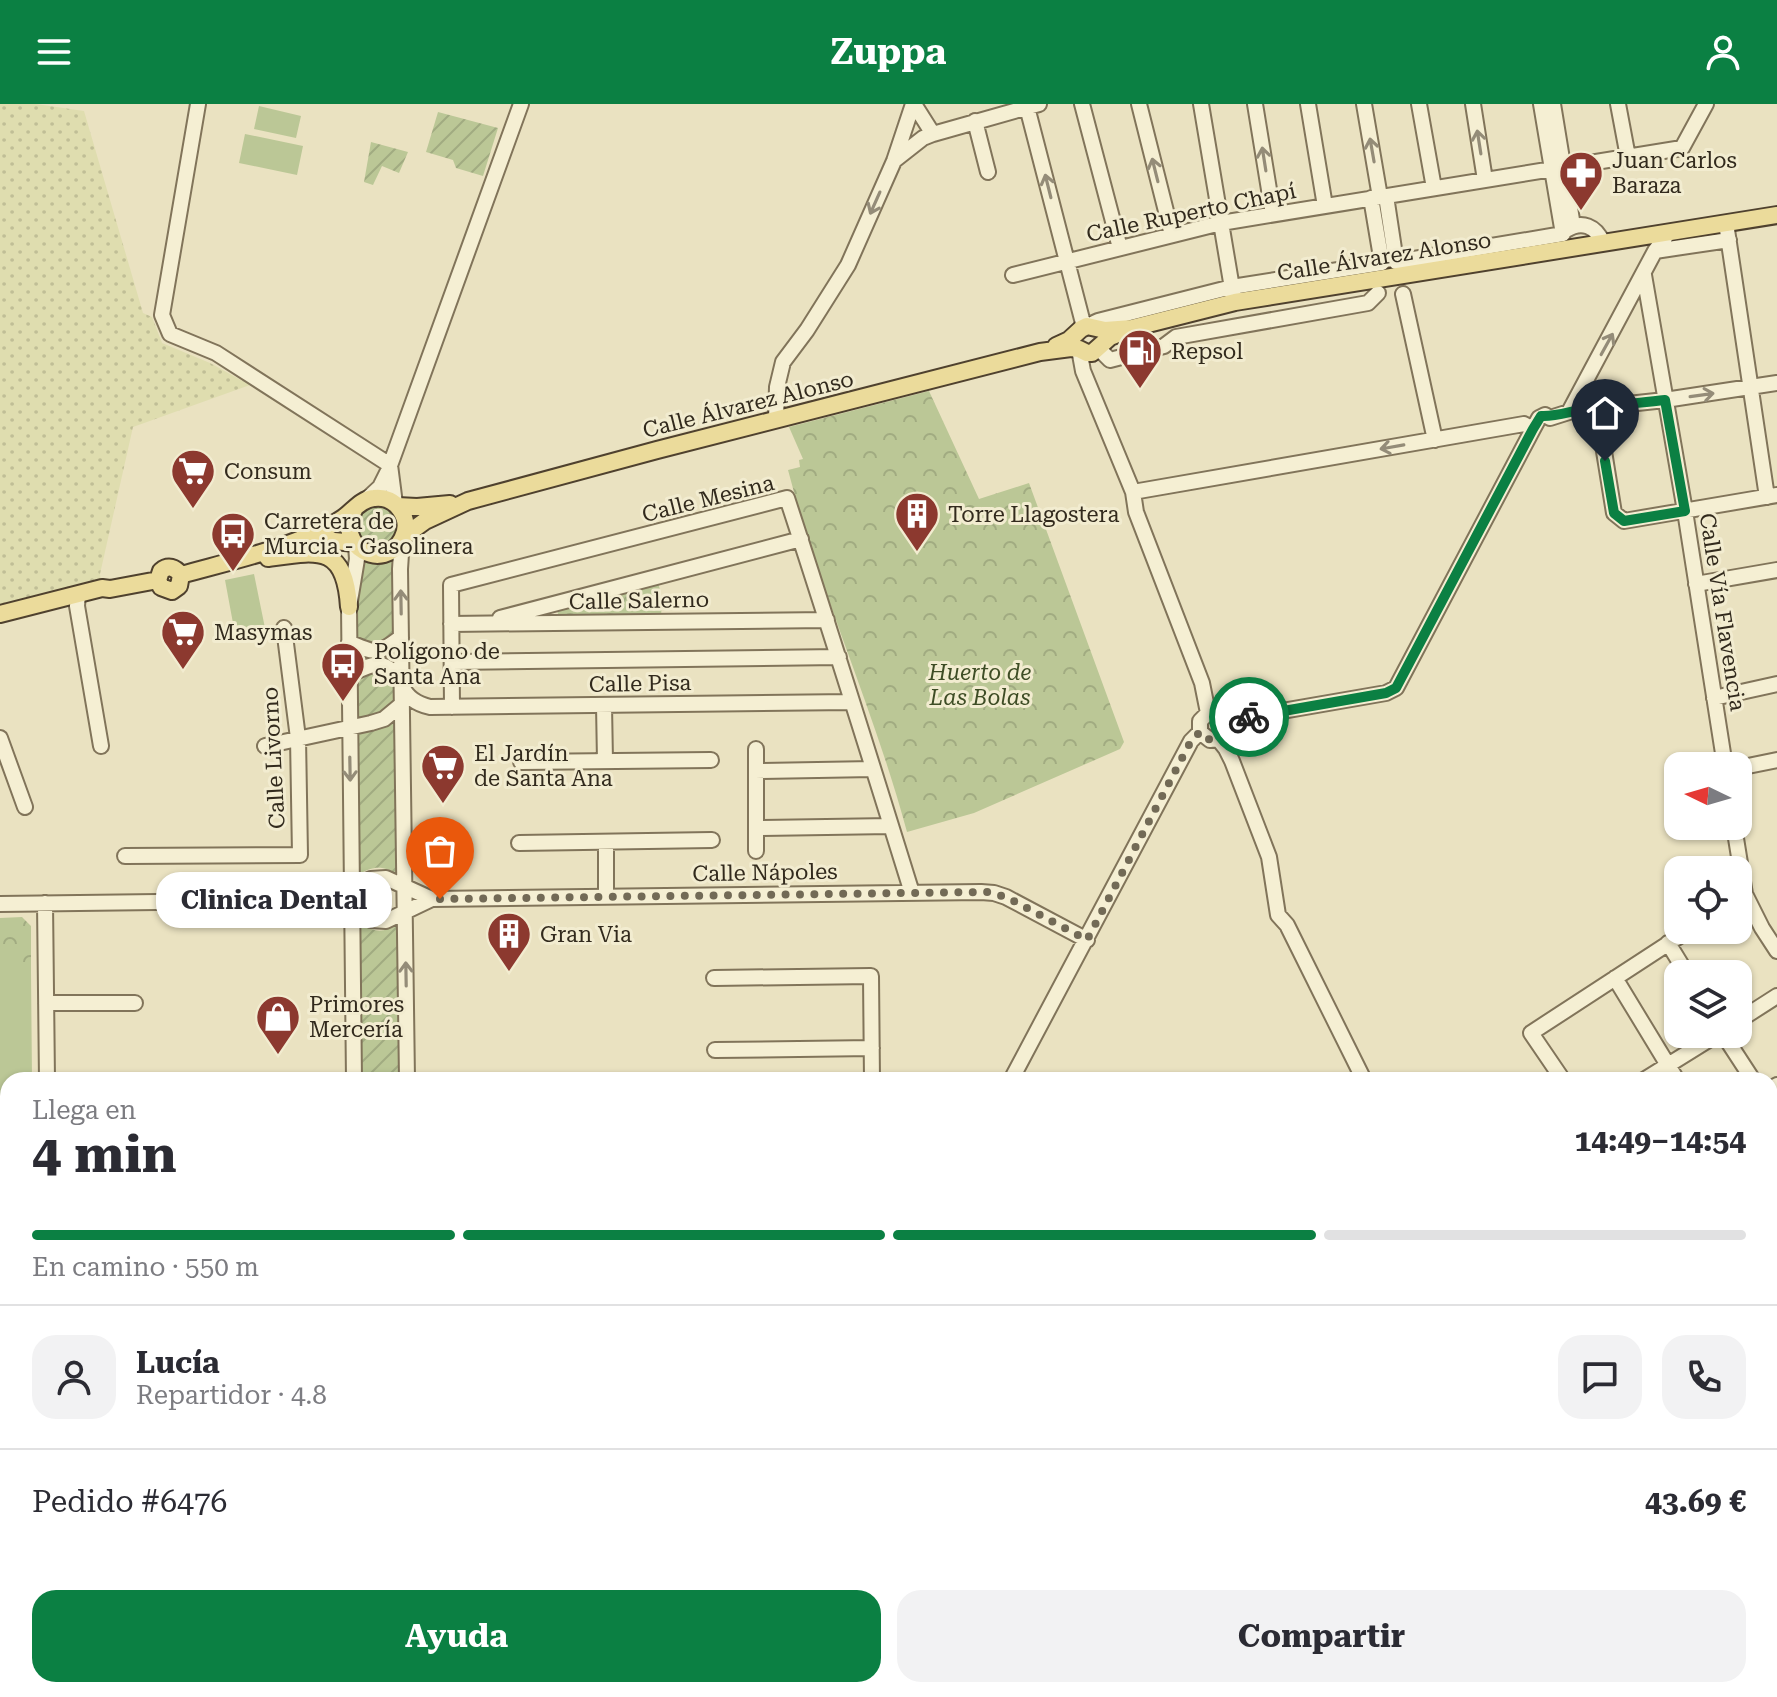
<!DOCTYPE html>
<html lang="es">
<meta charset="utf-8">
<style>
:root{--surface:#fff;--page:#f2f2f3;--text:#2b2b33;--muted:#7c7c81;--line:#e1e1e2;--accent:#0b8043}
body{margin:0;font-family:"Roboto Serif",serif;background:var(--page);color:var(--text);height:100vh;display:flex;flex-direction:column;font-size:30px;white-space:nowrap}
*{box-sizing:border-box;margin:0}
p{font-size:26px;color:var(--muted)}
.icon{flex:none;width:44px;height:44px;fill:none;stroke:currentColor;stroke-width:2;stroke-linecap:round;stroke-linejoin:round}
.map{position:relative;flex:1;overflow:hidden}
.side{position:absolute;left:0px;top:968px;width:1778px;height:626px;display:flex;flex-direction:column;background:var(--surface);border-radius:24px 24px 0 0;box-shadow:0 2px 6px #0004}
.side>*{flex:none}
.needle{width:52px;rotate:275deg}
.controls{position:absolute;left:1664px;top:648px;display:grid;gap:16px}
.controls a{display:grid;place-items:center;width:88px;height:88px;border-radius:16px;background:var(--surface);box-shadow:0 2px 6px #0004;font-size:40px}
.pin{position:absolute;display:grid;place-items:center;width:68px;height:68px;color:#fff;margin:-82px -34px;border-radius:50% 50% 50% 0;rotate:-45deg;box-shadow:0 0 8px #0007}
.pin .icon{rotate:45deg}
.courier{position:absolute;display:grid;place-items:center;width:80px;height:80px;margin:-40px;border:6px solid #0b8043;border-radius:50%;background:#fff;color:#222;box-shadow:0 2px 10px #0007}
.bubble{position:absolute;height:56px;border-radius:24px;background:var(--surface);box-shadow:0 2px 6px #0004;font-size:26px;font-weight:700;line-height:56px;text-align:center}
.headline em{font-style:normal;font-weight:700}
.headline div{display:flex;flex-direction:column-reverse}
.headline{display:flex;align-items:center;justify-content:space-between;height:136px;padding:0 32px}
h1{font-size:52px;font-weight:700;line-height:60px}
.bar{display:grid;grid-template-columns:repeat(4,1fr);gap:12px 8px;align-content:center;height:96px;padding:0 32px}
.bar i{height:10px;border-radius:6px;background:var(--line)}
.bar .active{background:var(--accent)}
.bar p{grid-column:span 4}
.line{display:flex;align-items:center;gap:20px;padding:0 32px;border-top:2px solid var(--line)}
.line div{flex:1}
.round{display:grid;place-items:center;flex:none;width:84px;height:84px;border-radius:24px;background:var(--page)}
.cta{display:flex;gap:16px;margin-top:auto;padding:16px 32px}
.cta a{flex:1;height:92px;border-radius:24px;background:var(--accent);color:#fff;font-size:32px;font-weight:700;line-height:92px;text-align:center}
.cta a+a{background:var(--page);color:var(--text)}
header{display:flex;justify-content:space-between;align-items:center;height:104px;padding:0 32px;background:var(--accent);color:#fff;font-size:36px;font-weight:700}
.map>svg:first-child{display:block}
.farmland{fill:url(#farmland-dots)}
.park{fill:url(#park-crowns)}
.garden{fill:url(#garden-furrows)}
.pitch{fill:#bbc796}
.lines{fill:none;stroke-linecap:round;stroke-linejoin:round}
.minor-tunnel{stroke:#c5bda0;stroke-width:14;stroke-dasharray:14 7;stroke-linecap:butt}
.minor-casing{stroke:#81745a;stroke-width:18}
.major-casing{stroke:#4f412e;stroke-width:20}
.minor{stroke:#f5efd3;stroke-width:14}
.major{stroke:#ebdb9b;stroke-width:16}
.oneway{stroke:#948c78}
.done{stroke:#726a56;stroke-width:8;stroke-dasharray:0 14.4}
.route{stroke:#0b8043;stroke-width:10}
.labels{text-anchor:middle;stroke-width:6;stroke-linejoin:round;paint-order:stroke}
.poi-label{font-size:22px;fill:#322a1d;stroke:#f2ecd0;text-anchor:start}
.street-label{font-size:22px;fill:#322a1d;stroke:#f2ecd0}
.park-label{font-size:22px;font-style:italic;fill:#3e4d25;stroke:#f2ecd0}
</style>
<header><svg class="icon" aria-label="menu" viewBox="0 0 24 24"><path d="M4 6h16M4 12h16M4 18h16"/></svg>Zuppa<svg class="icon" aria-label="person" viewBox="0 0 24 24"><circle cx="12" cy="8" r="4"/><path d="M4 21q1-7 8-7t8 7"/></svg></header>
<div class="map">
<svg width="1777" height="1593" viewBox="0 0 1777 1593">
<defs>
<pattern id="farmland-dots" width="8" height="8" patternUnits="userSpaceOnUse" patternTransform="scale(2)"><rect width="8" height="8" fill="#dfddaf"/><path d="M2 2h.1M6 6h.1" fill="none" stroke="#c0be96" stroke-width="1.8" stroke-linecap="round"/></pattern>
<pattern id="park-crowns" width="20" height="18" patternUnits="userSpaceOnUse" patternTransform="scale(2)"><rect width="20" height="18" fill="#bbc796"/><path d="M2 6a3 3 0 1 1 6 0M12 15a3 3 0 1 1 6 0" fill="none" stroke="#a1ab81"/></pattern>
<pattern id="garden-furrows" width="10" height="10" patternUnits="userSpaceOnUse" patternTransform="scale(2)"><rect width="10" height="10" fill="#bbc796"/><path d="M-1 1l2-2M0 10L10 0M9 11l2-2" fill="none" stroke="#a1ab81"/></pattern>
</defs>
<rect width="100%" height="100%" fill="#eae2c1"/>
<!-- farmland -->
<path class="farmland" d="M 0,0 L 36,0 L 84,7 L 143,209 L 152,213 L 162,239 L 210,259 L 250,281 L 133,323 L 100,470 L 102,484 L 0,510 Z
M 1770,1294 L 1777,1304 L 1777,1593 L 1669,1593 L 1662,1586 L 1770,1586 Z
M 1143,1586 L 1496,1586 L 1502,1593 L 1148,1593 Z"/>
<!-- park -->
<path class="park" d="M 929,287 L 979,395 L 1029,379 L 1124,638 L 1120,645 L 974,709 L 907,728 C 874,605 820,489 788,366 L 800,363 L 799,356 L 803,355 L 789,323 Z
M 658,478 L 662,495 L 661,513 L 560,514 L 557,507 L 559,501 Z
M 22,813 L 31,822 L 31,868 L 0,868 L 0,814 Z
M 0,1458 L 8,1458 L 8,1575 L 0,1584 Z"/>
<!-- garden -->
<path class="garden" d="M 438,8 L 498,24 L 483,72 L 456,64 L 453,56 L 426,48 Z
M 371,38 L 408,48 L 399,69 L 382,62 L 373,81 L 364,78 Z
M358 422a19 19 0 1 1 38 0a19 19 0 1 1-38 0Z
M 395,455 L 394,530 L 378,542 L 363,539 L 356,533 L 355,483 L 362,458 L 378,460 Z
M 372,566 C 380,567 391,568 395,576 C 401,588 393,605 382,611 C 375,614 364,615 356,616 L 355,581 L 358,574 Z
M 396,617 L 398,771 C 383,761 373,762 358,771 L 355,628 Z
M 358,818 C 373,828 384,831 397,818 L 399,976 L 360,976 Z"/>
<!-- pitch -->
<path class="pitch" d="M 259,2 L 301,12 L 296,34 L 254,25 Z
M 245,30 L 303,42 L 297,71 L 239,59 Z
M 254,470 L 265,524 L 235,530 L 225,476 Z
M 0,868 L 31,868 L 32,976 L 8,976 L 8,1050 L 0,1050 Z
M 0,1154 L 8,1154 L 8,1349 L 0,1349 Z"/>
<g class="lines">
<!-- minor-tunnel -->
<path class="minor-tunnel" d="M 429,1589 L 451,1589"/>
<!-- minor casing -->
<g class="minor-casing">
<path id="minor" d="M 198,0 L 162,211 L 170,230 L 216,249 L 390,361 L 395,400
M 1082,0 L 1120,144
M 1139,0 L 1172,131
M 1201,0 L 1233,190
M 1255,0 L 1273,110
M 1308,0 L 1325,102
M 1364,0 L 1380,93
M 1419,0 L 1434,84
M 1473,0 L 1485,76
M 1553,0 L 1573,122
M 1618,0 L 1628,53
M 1027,3 L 1084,223
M 975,17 L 988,68
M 933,30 L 1039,0
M 895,56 L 923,34 L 933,30 L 914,0
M 1386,92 L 1396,158 L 1563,130 L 1541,0
M 1726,119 L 1767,393
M 1566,126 C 1582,116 1596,122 1603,139
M 1655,147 L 1729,136
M 1013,171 L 1221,119 L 1682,44 L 1706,0
M 1644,171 L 1685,407 L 1725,662
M 1403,190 L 1435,336
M 1087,222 L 1098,217 L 1232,183 L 1382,159 L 1371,94
M 1079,245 L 1083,267 L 1133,388 L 1136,408 L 1202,579 L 1208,609
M 1099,245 L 1110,256 L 1164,242 L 1176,233 L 1368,199 L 1378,189
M 1597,304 L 1614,409 L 1624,417 L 1777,391
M 1569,308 L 1655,147 L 1669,128
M 776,315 L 777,283 L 783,258 L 807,226 L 848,161 L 894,57 L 913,0
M 1133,388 L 1524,320 L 1533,325
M 366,396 L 380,383 L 388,367 L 521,0
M 402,435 L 400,465 L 407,976
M 1696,480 L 1777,466
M 78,490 L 77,502 L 101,642
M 500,514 L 801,435
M 451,520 L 827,516
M 349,538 C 375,550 378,551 401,533
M 452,558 L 839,553
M 349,571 C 376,558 379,555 402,574
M 402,582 C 407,594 417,600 430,603 L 851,598
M 1714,594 L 1777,580
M 604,601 L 605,657
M 452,603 L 451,481 L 787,394 C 830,525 871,657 912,789
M 1208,609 L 1200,617 L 1200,628 L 1210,636 L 1218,635 L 1226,645 L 1232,657 L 1269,753 L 1278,811 L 1287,821 L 1364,976
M 1225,617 L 1386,589 L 1396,584 L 1533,325 L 1539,314 L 1545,311 L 1550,314 L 1569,308 L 1591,304 L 1665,296 L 1777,279
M 0,634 L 25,703
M 265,642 L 371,619 L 384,615 L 402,600
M 756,645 L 756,747
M 521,658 L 711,656
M 1738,664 L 1777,656
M 756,667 L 873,665
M 1734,722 L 1745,790 L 1762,824 L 1777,847
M 756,724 L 891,722
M 606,738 L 606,792
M 519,739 L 712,736
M 125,752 L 300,751 L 298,634 L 284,524
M 325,796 L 371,775 L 386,774 L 432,795 L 981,788 L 994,789 L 1006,793 L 1087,836
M 45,799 L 47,976
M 0,800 L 325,796 L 352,806 L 371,816 L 386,817 L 432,795
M 1668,839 L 1687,870
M 714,874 L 871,872 L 872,976
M 1615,874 L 1677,976
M 46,899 L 135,899
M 1738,917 L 1777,892
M 1723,930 L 1753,976
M 715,946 L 872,944
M 354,976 L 349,503 L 357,455 L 356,441
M 1011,976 L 1191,637 L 1200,628
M 1563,976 L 1531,929 L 1689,826
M 1644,976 L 1718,930
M 1770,985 L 1777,981
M 1770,1002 L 1777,1012
M 1770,1098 L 1777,1093
M 1770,1206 L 1777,1201
M 1770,1276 L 1777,1286
M 1770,1400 L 1777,1396
M 91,1586 L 95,1593
M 362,1586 L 370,1593
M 1525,1586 L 1531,1593
M 451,1589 L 524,1588
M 404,1593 L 413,1586
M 679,1593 L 682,1586
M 1403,1593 L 1414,1586"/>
</g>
<!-- major casing -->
<g class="major-casing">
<path id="major" d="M 1056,242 L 1069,236 L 1081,225 L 1087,222 L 1105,226 L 1132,224 L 1235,198 L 1777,111
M 397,402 L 417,403 L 450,400
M 403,433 L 425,417 L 468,397 L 657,346 L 1040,248 L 1071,244 L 1079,245 L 1087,249 L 1092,249 L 1110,233 L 1132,224
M 302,441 L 334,437 L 355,439
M 268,454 C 318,447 345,440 349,503
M 181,471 C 224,459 269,449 311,431 C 322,426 333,421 343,414 C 353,407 361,395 374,394 C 396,391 413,415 402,435 C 384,469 334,443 354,406
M 158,476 L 161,483 L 172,487 L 179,482 L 181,471
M 158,476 L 161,467 C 168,461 175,463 181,471
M 0,510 L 102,484 L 110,485 L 158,476"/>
</g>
<!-- minor -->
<use href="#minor" class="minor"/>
<!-- major -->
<use href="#major" class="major"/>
</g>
<!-- one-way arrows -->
<defs><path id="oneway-shaft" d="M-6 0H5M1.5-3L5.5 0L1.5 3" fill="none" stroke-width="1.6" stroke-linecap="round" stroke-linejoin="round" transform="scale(2)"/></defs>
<g class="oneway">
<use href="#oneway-shaft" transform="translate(1479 38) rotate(-99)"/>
<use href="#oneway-shaft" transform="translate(1372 46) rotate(-100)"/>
<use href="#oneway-shaft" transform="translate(1264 55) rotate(-99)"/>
<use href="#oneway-shaft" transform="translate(1155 66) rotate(-104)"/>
<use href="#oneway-shaft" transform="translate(1048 82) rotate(-104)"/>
<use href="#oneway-shaft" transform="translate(875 99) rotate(114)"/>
<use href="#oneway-shaft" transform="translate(1607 240) rotate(-61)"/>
<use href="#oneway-shaft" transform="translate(1702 291) rotate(-8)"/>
<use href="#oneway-shaft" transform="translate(1392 343) rotate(170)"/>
<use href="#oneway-shaft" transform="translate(401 498) rotate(-91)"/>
<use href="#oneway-shaft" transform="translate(350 665) rotate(89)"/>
<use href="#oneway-shaft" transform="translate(406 870) rotate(-91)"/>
</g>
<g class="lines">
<!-- done -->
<path class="done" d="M 440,795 L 987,788 L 1006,793 L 1087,836 L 1191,637 L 1200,628 L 1210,636 L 1218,635 L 1226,628 L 1225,617 L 1249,613"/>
<!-- route -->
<path class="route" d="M 1249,613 L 1386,589 L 1396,584 L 1533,325 L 1541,312 C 1556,313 1571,307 1586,305 C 1612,301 1639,299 1665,296 L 1685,407 L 1624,417 L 1614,409 L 1605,357"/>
</g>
<!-- icons -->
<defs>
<g id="pharmacy-pin" transform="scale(2.3)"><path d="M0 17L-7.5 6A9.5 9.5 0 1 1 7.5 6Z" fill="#8c392f" stroke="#f2ecd0"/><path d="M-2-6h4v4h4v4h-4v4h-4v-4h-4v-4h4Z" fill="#fff"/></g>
<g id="fuel-pin" transform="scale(2.3)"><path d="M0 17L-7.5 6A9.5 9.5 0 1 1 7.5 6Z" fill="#8c392f" stroke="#f2ecd0"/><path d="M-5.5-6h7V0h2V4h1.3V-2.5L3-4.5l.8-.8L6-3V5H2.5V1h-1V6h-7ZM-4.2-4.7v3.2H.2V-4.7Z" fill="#fff"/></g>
<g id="supermarket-pin" transform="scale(2.3)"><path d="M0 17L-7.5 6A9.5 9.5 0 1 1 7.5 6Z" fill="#8c392f" stroke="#f2ecd0"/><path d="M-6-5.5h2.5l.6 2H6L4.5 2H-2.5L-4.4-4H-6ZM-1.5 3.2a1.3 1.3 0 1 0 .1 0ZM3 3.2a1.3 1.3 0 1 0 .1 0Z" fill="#fff"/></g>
<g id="building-pin" transform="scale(2.3)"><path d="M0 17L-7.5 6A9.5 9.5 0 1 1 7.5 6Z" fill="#8c392f" stroke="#f2ecd0"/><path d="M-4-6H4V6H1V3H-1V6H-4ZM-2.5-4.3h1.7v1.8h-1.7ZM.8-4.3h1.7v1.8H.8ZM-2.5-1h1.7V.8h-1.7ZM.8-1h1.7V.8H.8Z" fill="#fff"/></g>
<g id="bus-pin" transform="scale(2.3)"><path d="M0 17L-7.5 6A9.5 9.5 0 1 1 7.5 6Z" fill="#8c392f" stroke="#f2ecd0"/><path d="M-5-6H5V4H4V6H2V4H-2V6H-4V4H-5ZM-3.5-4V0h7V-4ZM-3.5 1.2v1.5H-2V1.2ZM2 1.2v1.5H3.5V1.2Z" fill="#fff"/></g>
<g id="shop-pin" transform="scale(2.3)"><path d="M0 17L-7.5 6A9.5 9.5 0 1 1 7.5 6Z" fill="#8c392f" stroke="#f2ecd0"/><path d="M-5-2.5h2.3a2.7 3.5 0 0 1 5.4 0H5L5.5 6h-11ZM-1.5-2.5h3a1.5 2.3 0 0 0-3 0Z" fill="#fff"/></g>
</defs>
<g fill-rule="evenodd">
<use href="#pharmacy-pin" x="1581" y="69"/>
<use href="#fuel-pin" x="1140" y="247"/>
<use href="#supermarket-pin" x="193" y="367"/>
<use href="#building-pin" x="917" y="410"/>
<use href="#bus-pin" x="233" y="430"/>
<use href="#supermarket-pin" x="183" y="528"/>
<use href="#bus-pin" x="343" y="560"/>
<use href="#supermarket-pin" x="443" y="662"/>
<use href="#building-pin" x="509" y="830"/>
<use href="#shop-pin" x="278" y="913"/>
</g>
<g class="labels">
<!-- poi labels -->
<g class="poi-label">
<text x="1612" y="64">Juan Carlos<tspan x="1612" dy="25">Baraza</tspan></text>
<text x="1171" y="255">Repsol</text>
<text x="224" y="375">Consum</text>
<text x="948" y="418">Torre Llagostera</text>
<text x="264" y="425">Carretera de<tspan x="264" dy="25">Murcia - Gasolinera</tspan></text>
<text x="214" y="536">Masymas</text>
<text x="374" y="555">Polígono de<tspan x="374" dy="25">Santa Ana</tspan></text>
<text x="474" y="657">El Jardín<tspan x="474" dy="25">de Santa Ana</tspan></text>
<text x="540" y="838">Gran Via</text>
<text x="309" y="908">Primores<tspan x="309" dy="25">Mercería</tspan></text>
</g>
<!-- street labels -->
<g class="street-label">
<text transform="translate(1191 108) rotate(-12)" y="8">Calle Ruperto Chapí</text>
<text transform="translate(1384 152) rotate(-9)" y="8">Calle Álvarez Alonso</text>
<text transform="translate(748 300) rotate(-14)" y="8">Calle Álvarez Alonso</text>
<text transform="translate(708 394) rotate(-14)" y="8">Calle Mesina</text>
<text transform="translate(639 496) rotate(-1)" y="8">Calle Salerno</text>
<text transform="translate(1723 508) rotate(81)" y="8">Calle Vía Flavencia</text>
<text transform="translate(640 579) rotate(-1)" y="8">Calle Pisa</text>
<text transform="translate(273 654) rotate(-93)" y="8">Calle Livorno</text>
<text transform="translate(765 768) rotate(-1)" y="8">Calle Nápoles</text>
</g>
<!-- park labels -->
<g class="park-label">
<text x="980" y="576">Huerto de<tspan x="980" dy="25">Las Bolas</tspan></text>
</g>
</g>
</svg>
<div class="controls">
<a><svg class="needle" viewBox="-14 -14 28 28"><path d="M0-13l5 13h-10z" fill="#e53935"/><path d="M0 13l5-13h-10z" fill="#7c7c81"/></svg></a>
<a><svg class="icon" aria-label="locate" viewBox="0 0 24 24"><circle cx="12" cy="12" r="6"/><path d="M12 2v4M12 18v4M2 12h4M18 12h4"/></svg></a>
<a><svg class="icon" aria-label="layers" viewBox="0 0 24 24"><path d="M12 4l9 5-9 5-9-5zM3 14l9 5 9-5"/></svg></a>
</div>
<div class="pin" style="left:440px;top:795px;background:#ea580c"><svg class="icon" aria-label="bag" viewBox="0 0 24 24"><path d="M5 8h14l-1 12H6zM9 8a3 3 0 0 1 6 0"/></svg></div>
<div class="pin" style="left:1605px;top:357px;background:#1f2937"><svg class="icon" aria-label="home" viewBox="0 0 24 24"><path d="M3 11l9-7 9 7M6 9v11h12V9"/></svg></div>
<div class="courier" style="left:1249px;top:613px"><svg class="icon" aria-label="bike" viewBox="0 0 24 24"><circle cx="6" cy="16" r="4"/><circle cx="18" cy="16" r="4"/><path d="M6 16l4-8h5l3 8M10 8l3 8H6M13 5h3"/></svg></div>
<div class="bubble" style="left:156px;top:768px;width:236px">Clinica Dental</div>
<section class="side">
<div class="headline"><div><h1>4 min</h1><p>Llega en</p></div><em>14:49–14:54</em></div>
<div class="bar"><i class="active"></i><i class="active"></i><i class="active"></i><i></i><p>En camino · 550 m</p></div>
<div class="line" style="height:144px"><a class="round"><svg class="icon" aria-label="person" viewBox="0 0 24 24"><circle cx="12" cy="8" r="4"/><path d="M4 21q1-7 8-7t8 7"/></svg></a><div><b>Lucía</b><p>Repartidor · 4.8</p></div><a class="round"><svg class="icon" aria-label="chat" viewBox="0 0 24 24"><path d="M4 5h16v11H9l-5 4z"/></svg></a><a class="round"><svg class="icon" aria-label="phone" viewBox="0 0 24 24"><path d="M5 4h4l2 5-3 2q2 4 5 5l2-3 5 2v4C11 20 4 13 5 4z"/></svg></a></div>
<div class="line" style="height:104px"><div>Pedido #6476</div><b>43.69 €</b></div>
<div class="cta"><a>Ayuda</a><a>Compartir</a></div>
</section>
</div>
